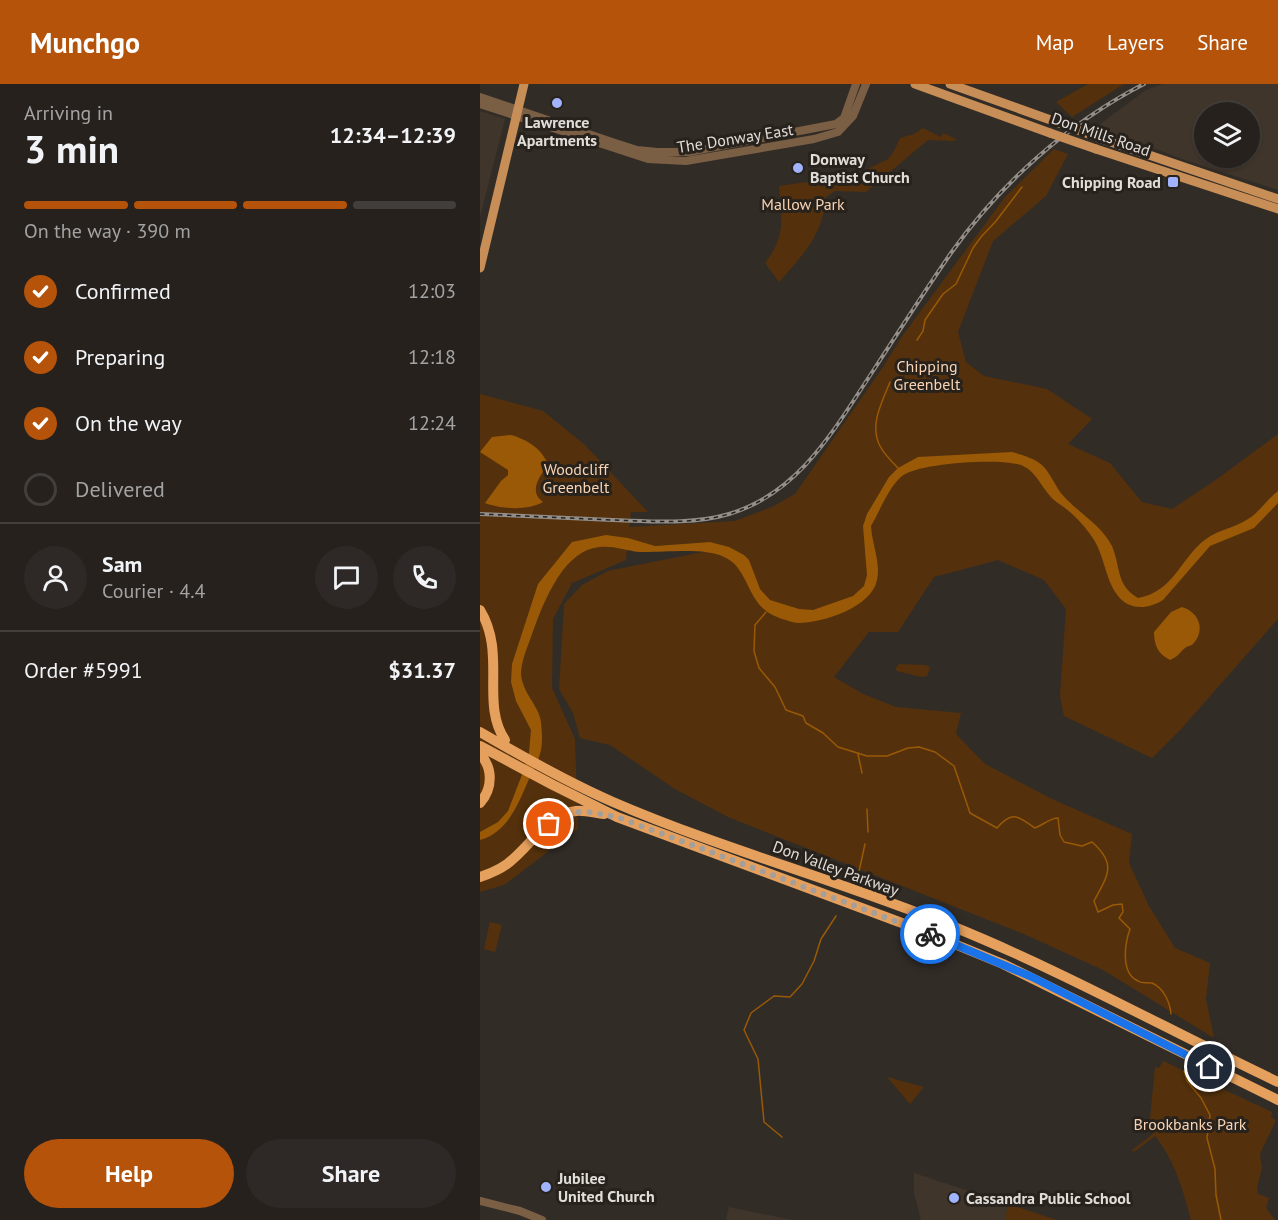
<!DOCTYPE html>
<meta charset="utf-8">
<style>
:root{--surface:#26211d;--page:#2e2926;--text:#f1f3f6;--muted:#a4a3a4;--line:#423e3b;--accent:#b45309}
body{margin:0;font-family:"PT Sans",sans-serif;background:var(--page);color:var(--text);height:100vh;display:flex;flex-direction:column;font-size:22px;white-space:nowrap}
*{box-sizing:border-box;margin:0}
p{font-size:20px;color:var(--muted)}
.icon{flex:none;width:33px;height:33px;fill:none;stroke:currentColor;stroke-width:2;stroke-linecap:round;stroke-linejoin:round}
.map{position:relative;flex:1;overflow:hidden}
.drawer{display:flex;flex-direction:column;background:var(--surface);width:480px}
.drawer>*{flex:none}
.fabs{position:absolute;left:714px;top:18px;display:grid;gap:12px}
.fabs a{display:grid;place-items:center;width:66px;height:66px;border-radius:50%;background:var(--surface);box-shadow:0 2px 4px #0004,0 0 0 2px var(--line);font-size:30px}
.pin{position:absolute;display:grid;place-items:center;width:51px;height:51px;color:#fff;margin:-26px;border:3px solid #fff;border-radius:50%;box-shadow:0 2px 6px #0007}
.courier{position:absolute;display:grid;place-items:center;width:60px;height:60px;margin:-30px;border:4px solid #1a73e8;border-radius:50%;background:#fff;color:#222;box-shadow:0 2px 8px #0007}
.head em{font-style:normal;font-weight:600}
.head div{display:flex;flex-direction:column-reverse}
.head{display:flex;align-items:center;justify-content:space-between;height:102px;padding:0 24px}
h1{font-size:39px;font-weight:600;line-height:45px}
.bar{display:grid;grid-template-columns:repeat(4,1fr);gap:9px 6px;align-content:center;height:72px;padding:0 24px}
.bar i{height:8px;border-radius:4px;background:var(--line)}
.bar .current{background:var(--accent)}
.bar p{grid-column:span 4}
.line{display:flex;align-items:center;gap:15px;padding:0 24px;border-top:2px solid var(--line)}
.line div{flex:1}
.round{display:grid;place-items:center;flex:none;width:63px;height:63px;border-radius:32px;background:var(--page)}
ol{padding:0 24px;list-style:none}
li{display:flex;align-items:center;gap:18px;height:66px}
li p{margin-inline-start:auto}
li .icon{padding:6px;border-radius:50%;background:var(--accent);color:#fff;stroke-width:4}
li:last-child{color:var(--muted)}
li i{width:33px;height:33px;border:3px solid var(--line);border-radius:50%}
.button{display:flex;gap:12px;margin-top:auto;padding:12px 24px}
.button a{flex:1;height:69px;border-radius:36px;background:var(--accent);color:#fff;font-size:24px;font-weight:600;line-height:69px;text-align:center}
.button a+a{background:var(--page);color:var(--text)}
header{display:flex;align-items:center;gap:36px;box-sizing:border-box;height:84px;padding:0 30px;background:var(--accent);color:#fff}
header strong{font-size:28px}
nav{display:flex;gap:33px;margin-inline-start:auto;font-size:21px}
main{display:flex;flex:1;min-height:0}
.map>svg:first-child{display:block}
.built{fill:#40352b;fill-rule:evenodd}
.green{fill:#54310c}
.water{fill:#995906}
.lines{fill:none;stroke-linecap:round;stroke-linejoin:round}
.stream{stroke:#995906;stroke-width:1.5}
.minor{stroke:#7b5f45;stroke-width:8}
.major{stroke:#c88e57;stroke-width:9}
.highway{stroke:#e6a05d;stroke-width:10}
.rail-casing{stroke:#938e89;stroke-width:4}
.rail{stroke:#28221d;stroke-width:1.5;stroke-dasharray:4.5;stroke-linecap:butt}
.major-bridge{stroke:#c88e57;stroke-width:9}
.done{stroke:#a49f9b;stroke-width:6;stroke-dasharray:0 10.8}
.route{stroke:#1a73e8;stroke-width:8}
.poi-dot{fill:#a1b3fd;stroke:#28221d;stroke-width:2}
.labels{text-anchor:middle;stroke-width:6;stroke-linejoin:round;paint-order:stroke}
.poi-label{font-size:16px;font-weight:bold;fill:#e1ddd9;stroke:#28221d;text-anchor:start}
.street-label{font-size:16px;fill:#e1ddd9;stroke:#28221d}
.park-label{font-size:16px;fill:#f8d4b4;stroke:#28221d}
</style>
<header>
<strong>Munchgo</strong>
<nav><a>Map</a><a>Layers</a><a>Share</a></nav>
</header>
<main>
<section class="drawer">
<div class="head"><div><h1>3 min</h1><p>Arriving in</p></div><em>12:34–12:39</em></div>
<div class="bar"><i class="current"></i><i class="current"></i><i class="current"></i><i></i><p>On the way · 390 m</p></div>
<ol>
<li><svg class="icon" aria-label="check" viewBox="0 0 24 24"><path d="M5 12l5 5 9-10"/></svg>Confirmed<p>12:03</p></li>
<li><svg class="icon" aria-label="check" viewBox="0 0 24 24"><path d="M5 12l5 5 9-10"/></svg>Preparing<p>12:18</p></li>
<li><svg class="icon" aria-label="check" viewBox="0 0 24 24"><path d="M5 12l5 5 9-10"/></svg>On the way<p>12:24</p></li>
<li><i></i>Delivered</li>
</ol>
<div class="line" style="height:108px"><a class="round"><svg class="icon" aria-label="person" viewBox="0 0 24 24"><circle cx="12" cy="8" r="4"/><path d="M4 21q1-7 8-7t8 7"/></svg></a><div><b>Sam</b><p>Courier · 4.4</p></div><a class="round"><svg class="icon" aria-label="chat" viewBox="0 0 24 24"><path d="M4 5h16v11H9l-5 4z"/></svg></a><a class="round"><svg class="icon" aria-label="phone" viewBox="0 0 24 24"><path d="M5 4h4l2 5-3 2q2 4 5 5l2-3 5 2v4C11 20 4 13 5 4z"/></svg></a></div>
<div class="line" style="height:78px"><div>Order #5991</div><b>$31.37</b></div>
<div class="button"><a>Help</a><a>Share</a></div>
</section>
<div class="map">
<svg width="798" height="1136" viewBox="0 0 798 1136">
<rect width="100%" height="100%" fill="#322c27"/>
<!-- built -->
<path class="built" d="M 683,0 L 798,0 L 798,106 L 708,77 L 616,43 L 666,6 ZM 724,28 L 770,28 L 770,74 L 724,74 Z
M 0,27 L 25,35 L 0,133 Z
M 434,1089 L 528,1120 L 525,1136 L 441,1136 L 434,1109 Z
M 249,1123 L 312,1136 L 246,1136 Z"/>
<!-- green -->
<path class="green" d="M 608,0 L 644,0 L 592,33 L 576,18 Z
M 443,44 L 461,53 L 463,49 L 476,55 L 475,57 L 448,56 L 386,108 L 355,107 L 346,113 C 343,151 323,171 299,198 L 285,179 C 306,152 302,134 299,102 L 375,91 L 408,75 L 414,67 L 420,54 L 434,50 Z
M 574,65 L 588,70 L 566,112 L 513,157 L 478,248 L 486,278 L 504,292 L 567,305 L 612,335 L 588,360 L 630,379 L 662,418 L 692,425 L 737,395 L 798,350 L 798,535 L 702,644 L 672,674 L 584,632 L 580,612 L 586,525 L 564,496 L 518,476 L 454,493 L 418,548 L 389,548 L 354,593 L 383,610 L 416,623 L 481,629 L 476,650 L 505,680 L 574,716 L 652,750 L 649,779 L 669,822 L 695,864 L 730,879 L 726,915 L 734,954 L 623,886 L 546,851 L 248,733 L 195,705 L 130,661 L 100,654 L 93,629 L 79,605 L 84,520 L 102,501 L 128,487 L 248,463 L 230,458 L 175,462 L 148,455 L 146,476 L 92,499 L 73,535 L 72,604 L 95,655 L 98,745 L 24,801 L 0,808 L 0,310 L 63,327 L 104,360 L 168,428 L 151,428 L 149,443 L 255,437 L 292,423 L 315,410 L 403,283 L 423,251 L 525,113 Z
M 419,580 L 446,581 L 450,583 L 447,592 L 441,593 L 417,587 L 415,585 Z
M 10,838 L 22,841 L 15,868 L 4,865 Z
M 683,977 L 792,1028 L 791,1033 L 796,1036 L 780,1070 L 782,1084 L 777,1104 L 778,1110 L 789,1114 L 786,1124 L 795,1136 L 711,1136 C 703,1106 695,1077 675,1052 L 654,1068 L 652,1066 L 673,1050 L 669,1045 L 675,983 L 679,984 Z
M 407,993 L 444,1003 L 430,1020 Z
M 528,1120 L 577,1136 L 525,1136 Z"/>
<!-- water -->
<path class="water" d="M 31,351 C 46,355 63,365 68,381 C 60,392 48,407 63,418 C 48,427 20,425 5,419 L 21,397 L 28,391 L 28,386 L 0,368 L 12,353 Z
M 532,368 C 542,371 554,374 562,381 C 570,389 574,399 580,408 C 595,427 621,440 632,462 C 641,484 636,501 658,514 C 694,508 701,473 726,455 C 739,445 755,444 768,435 C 780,428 787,415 798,407 L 798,419 L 774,444 L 730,462 L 683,516 C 669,525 650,527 638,512 C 624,494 625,469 610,450 C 603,440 594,431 585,424 C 580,420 574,417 570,412 C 561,402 556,388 543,382 C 525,373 437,379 422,392 C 408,404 400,427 391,442 C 392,460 401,479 397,496 C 392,523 343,539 318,539 C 310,538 291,532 285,526 C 267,512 266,482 244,473 C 224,463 182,469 159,468 C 143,466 129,460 114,464 C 80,471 61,525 51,553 C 47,564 42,576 41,588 C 41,608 59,621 61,638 C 62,648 63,660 60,670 C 58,678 53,687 49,695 C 39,718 28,749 0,756 L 0,748 L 18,738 L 28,727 L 43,688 L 49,669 L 51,646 L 36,617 L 31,598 L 32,580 L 58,500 L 92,458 L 126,451 L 148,454 L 175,462 L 230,458 L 249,463 L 264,471 L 269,476 L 280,505 L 290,516 L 319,525 L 333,526 L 373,512 L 384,502 L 387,491 L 383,442 L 387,430 L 409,393 L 418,384 L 438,373 Z
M 702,523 C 719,528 726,546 713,560 C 711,562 707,562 705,564 C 699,569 698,573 690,576 C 678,570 674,561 674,548 L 691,528 Z"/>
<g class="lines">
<!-- stream -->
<path class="stream" d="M 437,256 L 443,247 L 445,236 L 463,210 L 476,200 L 493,164 L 501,153 L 516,137 L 542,103
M 410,298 C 402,318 389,341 400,362 C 404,370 412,378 418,384
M 286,528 L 275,541 L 274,567 L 279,584 L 295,603 L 306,626 L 323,632 L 326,639 L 343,649 L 358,663 L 387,672 L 407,672 L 428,664 L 439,663 L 455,668 L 474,682 L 490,729 L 517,744 C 532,726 538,732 555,744 C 563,741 570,734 578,734 L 580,751 L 584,758 L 602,762 L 612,758 C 637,780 628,791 614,817 L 618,828 L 633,821 L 642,820 L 643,828 L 639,834 L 650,845 C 645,859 640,889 658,897 C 662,900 667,898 672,899 C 684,904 690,919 691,930
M 378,670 L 382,689
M 387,725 L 388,748
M 378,792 L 385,760
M 704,987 L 707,997 L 721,1014 L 730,1031 L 727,1054 L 735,1085 L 736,1111 L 741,1136
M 302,1053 L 284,1038 L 278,975 L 264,946 L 271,929 L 294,912 L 310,913 L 322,900 L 334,877 L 341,855 L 356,832"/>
<!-- minor -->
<path class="minor" d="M 0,13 L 132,58 L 157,66 L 177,68 L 209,68 L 356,40 L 364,34 L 376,0
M 0,20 L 168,75 L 206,77 L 334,55 L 358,48 L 373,32 L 386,0
M 0,1117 L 40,1127 L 62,1136"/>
<!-- major -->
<path class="major" d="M 435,0 L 570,49
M 470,0 L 579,39
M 625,56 L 798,115
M 616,65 L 798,125
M 0,184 L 44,0"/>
<!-- highway -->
<path class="highway" d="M 0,526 C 27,570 0,619 25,656
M 0,648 C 43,673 87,698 133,718 C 244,766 362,797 474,843 C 585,888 690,947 798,998
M 0,662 L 73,701 L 137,733 L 438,845 L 523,880 L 798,1016
M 0,670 C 13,684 13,704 0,719
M 0,793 C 12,789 24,784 33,775 C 52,759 69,730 96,727 C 104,726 115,729 124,730"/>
<!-- rail casing -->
<g class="rail-casing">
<path id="rail" d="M 0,430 C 44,432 88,434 132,436 C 170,437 212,441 249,430 C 320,409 355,344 393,287 C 419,247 444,208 471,169 C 520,100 588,39 664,0"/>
</g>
<!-- rail -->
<use href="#rail" class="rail"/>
<!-- major-bridge -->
<path class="major-bridge" d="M 579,39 L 625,56
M 570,49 L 616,65"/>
</g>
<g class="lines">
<!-- done -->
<path class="done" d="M 69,740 C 96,722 107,728 137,733 L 450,850"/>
<!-- route -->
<path class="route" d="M 450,850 L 552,893 L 730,983"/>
</g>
<!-- markers -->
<g class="poi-dot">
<circle cx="77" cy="19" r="6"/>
<circle cx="318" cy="84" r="6"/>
<rect x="687" y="92" width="12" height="12" rx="3"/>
<circle cx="66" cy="1103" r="6"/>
<circle cx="474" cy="1114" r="6"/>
</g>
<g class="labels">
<!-- poi labels -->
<g class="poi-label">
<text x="77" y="44" text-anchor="middle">Lawrence<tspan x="77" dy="18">Apartments</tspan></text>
<text x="330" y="81">Donway<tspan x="330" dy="18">Baptist Church</tspan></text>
<text x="681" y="104" text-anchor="end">Chipping Road</text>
<text x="78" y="1100">Jubilee<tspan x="78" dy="18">United Church</tspan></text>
<text x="486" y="1120">Cassandra Public School</text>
</g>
<!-- street labels -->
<g class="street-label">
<text transform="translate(621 50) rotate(19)" y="6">Don Mills Road</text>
<text transform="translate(255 54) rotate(-9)" y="6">The Donway East</text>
<text transform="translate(356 784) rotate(20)" y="6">Don Valley Parkway</text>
</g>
<!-- park labels -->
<g class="park-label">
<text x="323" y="126">Mallow Park</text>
<text x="447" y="288">Chipping<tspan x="447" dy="18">Greenbelt</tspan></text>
<text x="96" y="391">Woodcliff<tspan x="96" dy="18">Greenbelt</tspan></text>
<text x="710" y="1046">Brookbanks Park</text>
</g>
</g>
</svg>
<div class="fabs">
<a><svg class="icon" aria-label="layers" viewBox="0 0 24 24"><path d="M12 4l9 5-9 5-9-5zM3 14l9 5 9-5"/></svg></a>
</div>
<div class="pin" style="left:69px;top:740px;background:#ea580c"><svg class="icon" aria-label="bag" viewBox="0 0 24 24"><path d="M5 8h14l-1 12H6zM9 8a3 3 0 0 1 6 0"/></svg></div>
<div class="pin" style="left:730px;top:983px;background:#1f2937"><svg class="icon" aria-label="home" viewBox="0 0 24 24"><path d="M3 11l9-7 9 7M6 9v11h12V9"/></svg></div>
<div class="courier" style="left:450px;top:850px"><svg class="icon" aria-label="bike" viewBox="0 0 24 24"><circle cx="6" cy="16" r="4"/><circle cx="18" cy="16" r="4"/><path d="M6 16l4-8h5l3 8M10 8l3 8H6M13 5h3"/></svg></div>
</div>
</main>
